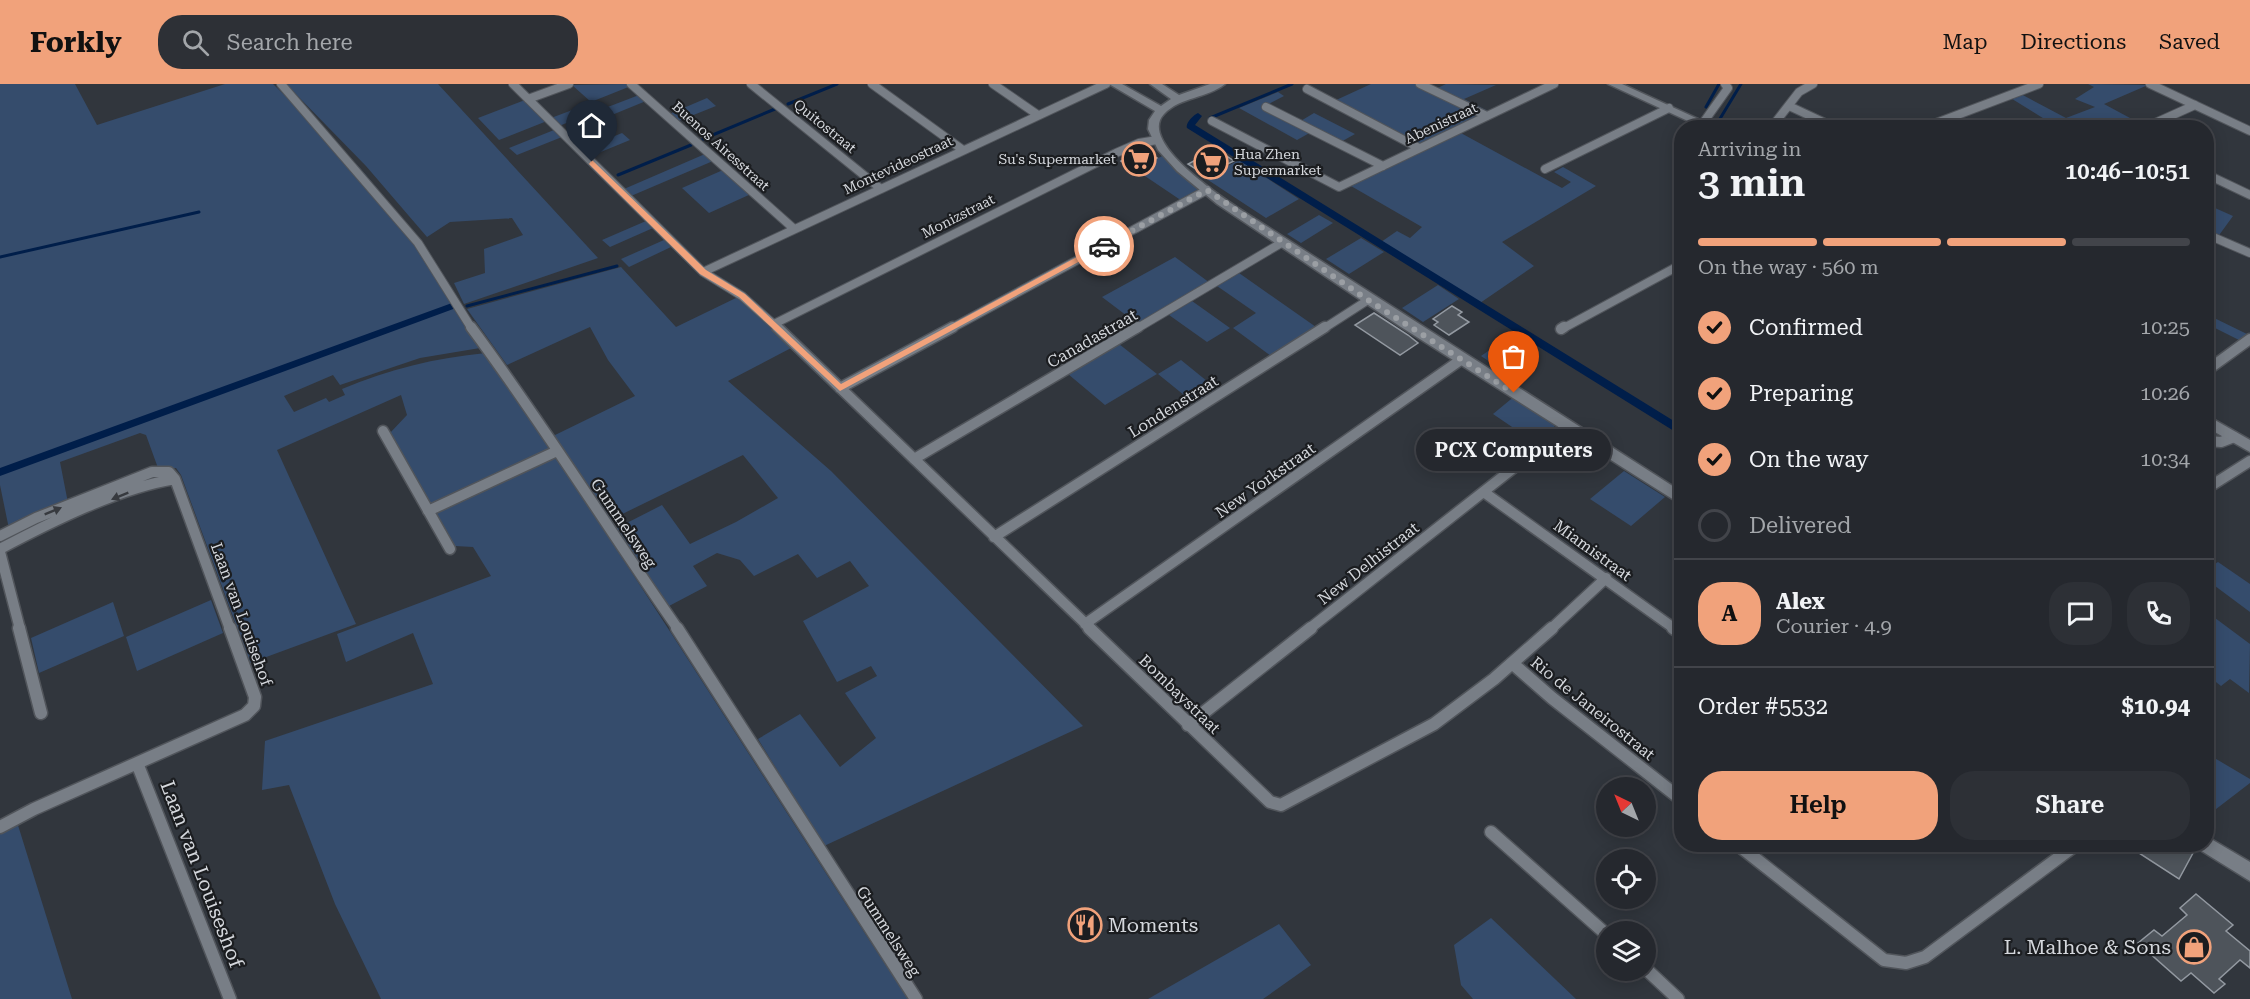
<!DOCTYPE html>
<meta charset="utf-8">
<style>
:root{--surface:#25282e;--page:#2d3036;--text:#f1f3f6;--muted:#a3a6aa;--line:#42444a;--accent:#f1a27b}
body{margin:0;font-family:"Roboto Serif",serif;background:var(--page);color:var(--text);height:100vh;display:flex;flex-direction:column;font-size:22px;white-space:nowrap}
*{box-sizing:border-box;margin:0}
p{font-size:20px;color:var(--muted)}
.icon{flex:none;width:33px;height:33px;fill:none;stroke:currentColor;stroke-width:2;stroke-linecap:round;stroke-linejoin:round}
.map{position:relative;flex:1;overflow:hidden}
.sheet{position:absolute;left:1674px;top:36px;width:540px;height:732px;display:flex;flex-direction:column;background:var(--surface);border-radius:24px;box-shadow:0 3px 15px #0003,0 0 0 2px var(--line)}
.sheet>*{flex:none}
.needle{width:39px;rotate:317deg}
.buttons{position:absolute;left:1596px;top:693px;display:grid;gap:12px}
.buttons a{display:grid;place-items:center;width:60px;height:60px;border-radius:50%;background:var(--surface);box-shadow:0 3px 15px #0003,0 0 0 2px var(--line);font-size:30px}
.pin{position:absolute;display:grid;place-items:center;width:51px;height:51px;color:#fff;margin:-62px -26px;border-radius:50% 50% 50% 0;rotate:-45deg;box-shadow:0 0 6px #0007}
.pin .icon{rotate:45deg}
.courier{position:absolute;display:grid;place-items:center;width:60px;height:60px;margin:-30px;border:4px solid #f1a27b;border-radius:50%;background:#fff;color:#222;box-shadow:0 2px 8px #0007}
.bubble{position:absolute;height:42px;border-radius:21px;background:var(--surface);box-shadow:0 3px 15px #0003,0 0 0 2px var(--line);font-size:20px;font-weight:600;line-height:42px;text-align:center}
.overview em{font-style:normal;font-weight:600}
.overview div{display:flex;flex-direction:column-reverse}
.overview{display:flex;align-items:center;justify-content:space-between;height:102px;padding:0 24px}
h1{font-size:39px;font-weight:600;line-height:45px}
.bar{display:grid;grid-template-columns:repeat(4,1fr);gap:9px 6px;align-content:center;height:72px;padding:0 24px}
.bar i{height:8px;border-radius:4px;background:var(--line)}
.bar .on{background:var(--accent)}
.bar p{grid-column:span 4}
.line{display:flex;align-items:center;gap:15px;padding:0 24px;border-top:2px solid var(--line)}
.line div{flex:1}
.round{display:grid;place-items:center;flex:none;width:63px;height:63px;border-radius:24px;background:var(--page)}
ol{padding:0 24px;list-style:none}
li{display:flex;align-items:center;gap:18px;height:66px}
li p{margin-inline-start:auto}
li .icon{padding:6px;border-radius:50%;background:var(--accent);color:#111;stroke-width:4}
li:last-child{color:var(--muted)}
li i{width:33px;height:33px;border:3px solid var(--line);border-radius:50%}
.action{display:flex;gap:12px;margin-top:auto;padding:12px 24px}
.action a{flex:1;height:69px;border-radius:24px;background:var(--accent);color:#111;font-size:24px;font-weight:600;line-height:69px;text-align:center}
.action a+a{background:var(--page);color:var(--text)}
header{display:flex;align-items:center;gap:36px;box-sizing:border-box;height:84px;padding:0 30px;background:var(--accent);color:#111}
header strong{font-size:28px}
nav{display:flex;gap:33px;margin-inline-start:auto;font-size:21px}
.search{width:420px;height:54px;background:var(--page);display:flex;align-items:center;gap:15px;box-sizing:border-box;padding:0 21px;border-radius:24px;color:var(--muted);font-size:22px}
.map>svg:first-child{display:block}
.green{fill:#354c6c}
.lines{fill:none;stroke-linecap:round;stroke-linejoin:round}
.stream{stroke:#001e4a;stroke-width:3}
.canal{fill:#001e4a;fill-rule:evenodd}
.building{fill:#4e545b;stroke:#9399a1;stroke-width:1.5}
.street-far2-casing{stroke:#51555b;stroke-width:10}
.street-far1-casing{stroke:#51555b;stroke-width:13}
.street-casing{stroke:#51555b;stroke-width:15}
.secondary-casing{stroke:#51555b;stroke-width:3}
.street-far2{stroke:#787e86;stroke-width:8}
.street-far1{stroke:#787e86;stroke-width:10}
.street{stroke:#787e86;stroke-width:12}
.secondary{fill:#787e86;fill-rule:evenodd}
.oneway{fill:#373a3f}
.route{fill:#f1a27b}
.done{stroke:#9b9fa4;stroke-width:6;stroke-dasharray:0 10.8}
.labels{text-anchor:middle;stroke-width:4.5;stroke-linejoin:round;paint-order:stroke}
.far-street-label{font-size:14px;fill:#d4d7dc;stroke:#1b1d20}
.far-poi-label{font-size:14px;fill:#d4d7dc;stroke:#1b1d20;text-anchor:start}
.street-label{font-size:16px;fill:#d4d7dc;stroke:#1b1d20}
.near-street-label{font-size:20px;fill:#d4d7dc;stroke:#1b1d20}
.near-poi-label{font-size:20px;fill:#d4d7dc;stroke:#1b1d20;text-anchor:start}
</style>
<header>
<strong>Forkly</strong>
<div class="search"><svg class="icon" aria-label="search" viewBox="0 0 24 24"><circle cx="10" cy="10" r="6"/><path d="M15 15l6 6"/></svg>Search here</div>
<nav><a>Map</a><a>Directions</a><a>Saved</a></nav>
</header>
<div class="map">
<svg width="2250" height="915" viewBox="0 0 2250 915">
<rect width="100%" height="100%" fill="#31363d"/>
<!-- green -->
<path class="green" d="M 0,0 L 75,0 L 97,41 L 225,0 L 273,0 L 360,84 L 422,158 L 480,264 L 420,274 L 340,301 L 333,291 L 284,312 L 294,328 L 326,314 L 329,318 L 345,311 L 342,305 C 389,285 435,274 486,269 L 552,365 L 439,421 L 428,418 L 390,349 L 407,331 L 401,311 L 277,366 L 356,540 L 250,579 L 181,391 L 176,384 L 158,384 L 146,351 L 140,349 L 60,378 L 68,419 L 9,445 L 0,401 Z
M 286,0 L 438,0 L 598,174 L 464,220 L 454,199 L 485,189 L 484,165 L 523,151 L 512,134 L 450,138 L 427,153 L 366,82 Z
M 628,0 L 631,2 L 591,18 L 572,1 Z
M 1371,0 L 1417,0 L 1431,7 L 1446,0 L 1496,1 L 1464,15 L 1490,28 L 1422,61 L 1334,17 Z
M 2088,0 L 2148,1 L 2104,20 L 2143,41 L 2049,43 L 2054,41 L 2009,13 L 2019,9 L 2066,34 L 2095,23 L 2075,15 L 2094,3 Z
M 1278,8 L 1284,12 L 1265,22 L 1313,47 L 1297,56 L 1239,24 Z
M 639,11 L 646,17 L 607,33 L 615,40 L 574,56 L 567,49 L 607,33 L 600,26 Z
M 707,14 L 716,22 L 676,38 L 667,31 Z
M 525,16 L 547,37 L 499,56 L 478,34 Z
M 591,19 L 599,26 L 559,42 L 551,34 Z
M 1314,29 L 1355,50 L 1339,59 L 1299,38 Z
M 554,46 L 562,53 L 517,71 L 509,64 Z
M 1459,48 L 1562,104 L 1571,98 L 1554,88 L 1563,83 L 1596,102 L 1502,158 L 1534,182 L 1480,219 L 1381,158 L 1397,147 L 1410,154 L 1422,143 L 1351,102 Z
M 622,49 L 630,56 L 591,72 L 583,65 Z
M 705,70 L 713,77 L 631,112 L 624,105 Z
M 1164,71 L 1199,104 L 1198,107 L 1182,117 L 1136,86 Z
M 1239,76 L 1299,115 L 1266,134 L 1205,94 Z
M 723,86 L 751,110 L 709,129 L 682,104 Z
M 2215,124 L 2233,132 L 2217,154 L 2207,149 L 2207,133 Z
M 1319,131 L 1333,139 L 1301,159 L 1287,150 Z
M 646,137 L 653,144 L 610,163 L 602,156 Z
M 1361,154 L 1384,168 L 1349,190 L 1326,175 Z
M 664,156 L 671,163 L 629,183 L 621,175 Z
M 1175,173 L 1210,199 L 1139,241 L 1102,213 Z
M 621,183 L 676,243 L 738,213 L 793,263 L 728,297 L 831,387 L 1083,642 L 824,762 L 758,655 L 800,630 L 840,683 L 876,654 L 845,609 L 877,592 L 871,582 L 837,598 L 803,537 L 869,502 L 850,477 L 817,494 L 798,470 L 754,492 L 740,476 L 717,469 L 693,482 L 707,502 L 669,522 L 615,445 L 662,421 L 690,460 L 736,438 L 778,414 L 743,371 L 608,437 L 553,352 L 635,312 L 608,276 L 590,243 L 507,281 L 467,225 Z
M 1239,189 L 1316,243 L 1271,272 L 1233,244 L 1256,229 L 1217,202 Z
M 1438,201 L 1459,215 L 1423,238 L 1402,224 Z
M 1192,217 L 1230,244 L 1207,258 L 1169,231 Z
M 2206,230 L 2249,251 L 2241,257 L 2207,240 Z
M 1514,249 L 1536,262 L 1502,286 L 1481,272 Z
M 1119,260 L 1157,290 L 1105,321 L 1068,290 Z
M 1181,276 L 1218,306 L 1195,320 L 1158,290 Z
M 1516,311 L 1556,341 L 1537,360 L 1493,330 Z
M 555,372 C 675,552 789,735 908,915 L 381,915 L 335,820 L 289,701 L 262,706 L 265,657 L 433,600 L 413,549 L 346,578 L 337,550 L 491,492 L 473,463 L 455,462 L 436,428 Z
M 1624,387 L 1665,413 L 1631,442 L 1590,415 Z
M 2218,478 L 2250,500 L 2250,528 L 2207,496 L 2207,485 Z
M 211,516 L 223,549 L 137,587 L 126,553 Z
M 113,518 L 124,552 L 39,589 L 31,554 Z
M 2207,528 L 2250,560 L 2249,609 L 2230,595 L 2221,602 L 2207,591 Z
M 2206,669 L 2250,695 L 2250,699 L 2207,732 Z
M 17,738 L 72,915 L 0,915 L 0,747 Z
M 1491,834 L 1576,915 L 1473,915 L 1461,901 L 1454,861 Z
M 1279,840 L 1311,881 L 1263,915 L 1148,915 Z"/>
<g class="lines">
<!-- stream -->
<path class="stream" d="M 788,20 L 837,0
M 1706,23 L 1719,0
M 1210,34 L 1292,0
M 1718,38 L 1741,0
M 703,55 L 775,25
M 618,91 L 691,61
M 0,173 L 199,128
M 467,222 L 617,182"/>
<!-- canal -->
<path class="canal" d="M 1198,29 L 1202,32 L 1195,41 L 1682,342 L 1682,352 L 1187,44 C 1185,40 1193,31 1198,29 Z
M 452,219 L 456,220 L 456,224 L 0,392 L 0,384 Z"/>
</g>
<!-- building -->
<path class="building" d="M 1143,65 L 1157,74 L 1134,86 L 1121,77 Z
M 1216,65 L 1234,77 L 1205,91 L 1188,80 Z
M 1452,222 L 1462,228 L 1458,231 L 1469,238 L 1449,251 L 1434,241 L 1438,238 L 1433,235 Z
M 1374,229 L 1408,251 L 1418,259 L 1400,271 L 1355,241 Z
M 2125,760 L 2179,760 L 2193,769 L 2179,795 Z
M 2196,810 L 2233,841 L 2226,847 L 2250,867 L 2250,884 L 2240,876 L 2219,895 L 2225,900 L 2214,909 L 2191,889 L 2181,897 L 2138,859 L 2154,846 L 2162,852 L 2187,831 L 2180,824 Z"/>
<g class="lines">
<!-- street-far2 casing -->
<g class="street-far2-casing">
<path id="street-far2" d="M 281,0 L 418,159 L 472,245
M 513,0 L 703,188 L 742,212 L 779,245
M 631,0 L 793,144
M 751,0 L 881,105
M 872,0 L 963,66
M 993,0 L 1038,31
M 1420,0 L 1487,32
M 2150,0 L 2250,47
M 1307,5 L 1419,64
M 528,15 L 569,0
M 1789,22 L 1836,44
M 1266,23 L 1383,82
M 1212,37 L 1339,103 L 1554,0
M 1703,39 L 1728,4 L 1725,0
M 1771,44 L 1799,8 L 1813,0
M 1923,44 L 2039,0
M 2144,44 L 2195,21
M 1545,85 L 1669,24
M 2206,90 L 2250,111
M 2206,150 L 2250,169
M 703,188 L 1106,0
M 774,240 L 1116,69 L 1139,59 L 1157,56
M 950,245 L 1207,106
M 1136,245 L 1283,158
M 1323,245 L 1368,216
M 1562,245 L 1682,180"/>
</g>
<!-- street-far1 casing -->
<g class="street-far1-casing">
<path id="street-far1" d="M 471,243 C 544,341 608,445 678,545
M 777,243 L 1091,545
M 1561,245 L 1564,243
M 1682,285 L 1679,290 L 1682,295
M 2206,287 L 2250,255
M 840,304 L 953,243
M 383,347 L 450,465
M 2206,357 L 2221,358 L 2234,353
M 914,375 L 1138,243
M 2206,405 L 2250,377
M 1485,409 L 1675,545
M 428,427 L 557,367
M 0,452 L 36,434 L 152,388 L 169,388 L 175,395 L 230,545
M 994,453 L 1325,243
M 0,465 C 51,438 119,404 175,395
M 0,468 L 20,545
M 1085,540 L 1462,275
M 1309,545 L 1567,342
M 1551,545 L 1606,494"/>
</g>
<!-- street casing -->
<g class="street-casing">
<path id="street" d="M 19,544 L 41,629
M 677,544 L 916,915
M 1089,544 L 1270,718 L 1281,721 L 1434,640 L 1494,595 L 1552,544
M 1673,544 L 1682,550
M 1512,579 L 1552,614 L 1682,716
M 1188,641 L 1311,544
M 137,679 L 230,915
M 0,743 L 34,725 L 245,631 L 254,622 L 255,613 L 230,544
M 1491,748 L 1606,850
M 1737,760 L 1884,876 L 1906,879 L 1925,873 L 2077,760
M 1646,885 L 1678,915"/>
</g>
<!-- secondary casing -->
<g class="secondary-casing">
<path id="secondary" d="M 1109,0 L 1122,0 L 1161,22 L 1171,15 L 1150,0 L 1162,0 L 1179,11 L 1210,0 L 1225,0 C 1208,14 1180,13 1164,30 C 1135,60 1236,123 1257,136 L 1682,408 L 1682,421 L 1401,243 L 1217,120 L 1177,87 L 1158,66 L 1148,45 L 1149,36 L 1155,27 Z
M 1608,0 L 1622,0 L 1718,44 L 1703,44 Z
M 2206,331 L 2250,356 L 2250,368 L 2206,343 Z
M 2206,752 L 2250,778 L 2250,797 L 2200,766 L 2197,760 L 2206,760 Z"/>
</g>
<!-- street-far2 -->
<use href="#street-far2" class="street-far2"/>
<!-- street-far1 -->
<use href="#street-far1" class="street-far1"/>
<!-- street -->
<use href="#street" class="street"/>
<!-- secondary -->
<use href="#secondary" class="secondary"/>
</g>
<!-- one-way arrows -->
<defs><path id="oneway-solid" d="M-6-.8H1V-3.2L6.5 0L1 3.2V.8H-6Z" transform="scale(1.5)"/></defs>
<g class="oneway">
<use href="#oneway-solid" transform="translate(120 412) rotate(158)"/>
<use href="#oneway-solid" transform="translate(53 427) rotate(-22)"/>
</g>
<!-- route -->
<path class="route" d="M 592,76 L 706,186 L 745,210 L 841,300 L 1101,160 L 1108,162 L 840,307 L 739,213 L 700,190 L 589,80 Z"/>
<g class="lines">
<!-- done -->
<path class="done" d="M 1104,162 L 1207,106 L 1368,216 L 1514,309"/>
</g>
<!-- icons -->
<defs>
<g id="supermarket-ring" transform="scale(1.725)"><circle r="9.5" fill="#1b1d20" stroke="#f1a27b" stroke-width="1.5"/><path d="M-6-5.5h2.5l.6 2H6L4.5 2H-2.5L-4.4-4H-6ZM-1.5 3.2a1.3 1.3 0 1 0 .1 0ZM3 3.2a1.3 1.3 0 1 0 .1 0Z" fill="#f1a27b"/></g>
<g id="restaurant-ring" transform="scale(1.725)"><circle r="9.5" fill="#1b1d20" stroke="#f1a27b" stroke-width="1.5"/><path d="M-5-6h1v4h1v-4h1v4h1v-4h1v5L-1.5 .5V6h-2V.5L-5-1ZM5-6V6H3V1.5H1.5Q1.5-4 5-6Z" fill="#f1a27b"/></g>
<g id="shop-ring" transform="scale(1.725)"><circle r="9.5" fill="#1b1d20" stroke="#f1a27b" stroke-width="1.5"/><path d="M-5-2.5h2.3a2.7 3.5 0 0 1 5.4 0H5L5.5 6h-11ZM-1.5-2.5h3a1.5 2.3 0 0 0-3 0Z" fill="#f1a27b"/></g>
</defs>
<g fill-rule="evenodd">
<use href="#supermarket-ring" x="1139" y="75"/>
<use href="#supermarket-ring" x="1211" y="78"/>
<use href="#restaurant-ring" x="1085" y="841"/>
<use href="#shop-ring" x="2194" y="863"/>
</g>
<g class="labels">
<!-- far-street labels -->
<g class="far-street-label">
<text transform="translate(1441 39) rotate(-25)" y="5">Abenistraat</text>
<text transform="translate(825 42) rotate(39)" y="5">Quitostraat</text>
<text transform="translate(721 62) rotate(42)" y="5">Buenos Airesstraat</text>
<text transform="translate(898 81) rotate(-25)" y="5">Montevideostraat</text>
<text transform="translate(958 132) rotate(-27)" y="5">Monizstraat</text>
</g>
<!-- far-poi labels -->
<g class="far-poi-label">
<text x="1234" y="75">Hua Zhen<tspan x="1234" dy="16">Supermarket</tspan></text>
<text x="1116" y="80" text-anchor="end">Su's Supermarket</text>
</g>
<!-- street labels -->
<g class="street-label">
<text transform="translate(1092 254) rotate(-30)" y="6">Canadastraat</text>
<text transform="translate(1173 322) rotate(-32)" y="6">Londenstraat</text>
<text transform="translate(1265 396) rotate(-35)" y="6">New Yorkstraat</text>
<text transform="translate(624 439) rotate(56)" y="6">Gummelsweg</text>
<text transform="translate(1593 466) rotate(36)" y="6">Miamistraat</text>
<text transform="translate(1368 479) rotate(-38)" y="6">New Delhistraat</text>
<text transform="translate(242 530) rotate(70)" y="6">Laan van Louisehof</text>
<text transform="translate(1180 610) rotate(44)" y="6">Bombaystraat</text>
<text transform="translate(1593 624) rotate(39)" y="6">Rio de Janeirostraat</text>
<text transform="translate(889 847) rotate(57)" y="6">Gummelsweg</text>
</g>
<!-- near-street labels -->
<g class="near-street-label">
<text transform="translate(202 790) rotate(69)" y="7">Laan van Louiseshof</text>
</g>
<!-- near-poi labels -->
<g class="near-poi-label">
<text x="1108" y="848">Moments</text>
<text x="2171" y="870" text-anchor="end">L. Malhoe &amp; Sons</text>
</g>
</g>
</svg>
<div class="buttons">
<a><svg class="needle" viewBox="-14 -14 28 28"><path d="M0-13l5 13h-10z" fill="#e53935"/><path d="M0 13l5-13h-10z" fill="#a3a6aa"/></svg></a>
<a><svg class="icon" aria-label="locate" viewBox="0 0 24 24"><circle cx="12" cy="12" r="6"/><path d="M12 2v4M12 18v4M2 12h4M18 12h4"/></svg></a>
<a><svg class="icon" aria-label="layers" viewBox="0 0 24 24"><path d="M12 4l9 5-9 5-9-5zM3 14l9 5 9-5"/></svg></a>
</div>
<div class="pin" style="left:1514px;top:309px;background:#ea580c"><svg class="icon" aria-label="bag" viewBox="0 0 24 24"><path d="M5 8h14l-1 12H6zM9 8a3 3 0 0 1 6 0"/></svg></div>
<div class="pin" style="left:592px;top:78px;background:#1f2937"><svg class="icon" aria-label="home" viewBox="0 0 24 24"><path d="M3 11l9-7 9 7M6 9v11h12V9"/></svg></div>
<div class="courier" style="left:1104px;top:162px"><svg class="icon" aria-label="car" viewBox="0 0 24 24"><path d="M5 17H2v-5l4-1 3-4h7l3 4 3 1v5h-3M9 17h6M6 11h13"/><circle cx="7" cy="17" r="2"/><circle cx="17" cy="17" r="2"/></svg></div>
<div class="bubble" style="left:1416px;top:345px;width:195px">PCX Computers</div>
<section class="sheet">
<div class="overview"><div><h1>3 min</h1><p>Arriving in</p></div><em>10:46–10:51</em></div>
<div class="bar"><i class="on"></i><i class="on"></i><i class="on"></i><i></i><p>On the way · 560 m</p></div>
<ol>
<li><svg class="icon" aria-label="check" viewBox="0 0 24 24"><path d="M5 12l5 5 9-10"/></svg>Confirmed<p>10:25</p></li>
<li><svg class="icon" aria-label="check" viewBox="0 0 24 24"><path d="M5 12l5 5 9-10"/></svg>Preparing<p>10:26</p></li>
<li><svg class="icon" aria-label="check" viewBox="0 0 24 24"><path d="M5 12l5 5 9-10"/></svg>On the way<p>10:34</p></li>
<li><i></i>Delivered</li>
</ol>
<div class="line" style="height:108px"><b class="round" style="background:var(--accent);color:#111">A</b><div><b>Alex</b><p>Courier · 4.9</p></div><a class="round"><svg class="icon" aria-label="chat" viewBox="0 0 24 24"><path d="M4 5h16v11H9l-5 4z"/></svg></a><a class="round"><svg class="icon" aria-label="phone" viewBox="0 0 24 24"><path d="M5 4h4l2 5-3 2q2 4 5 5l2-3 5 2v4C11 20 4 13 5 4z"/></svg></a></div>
<div class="line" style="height:78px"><div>Order #5532</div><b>$10.94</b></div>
<div class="action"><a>Help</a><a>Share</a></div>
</section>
</div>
